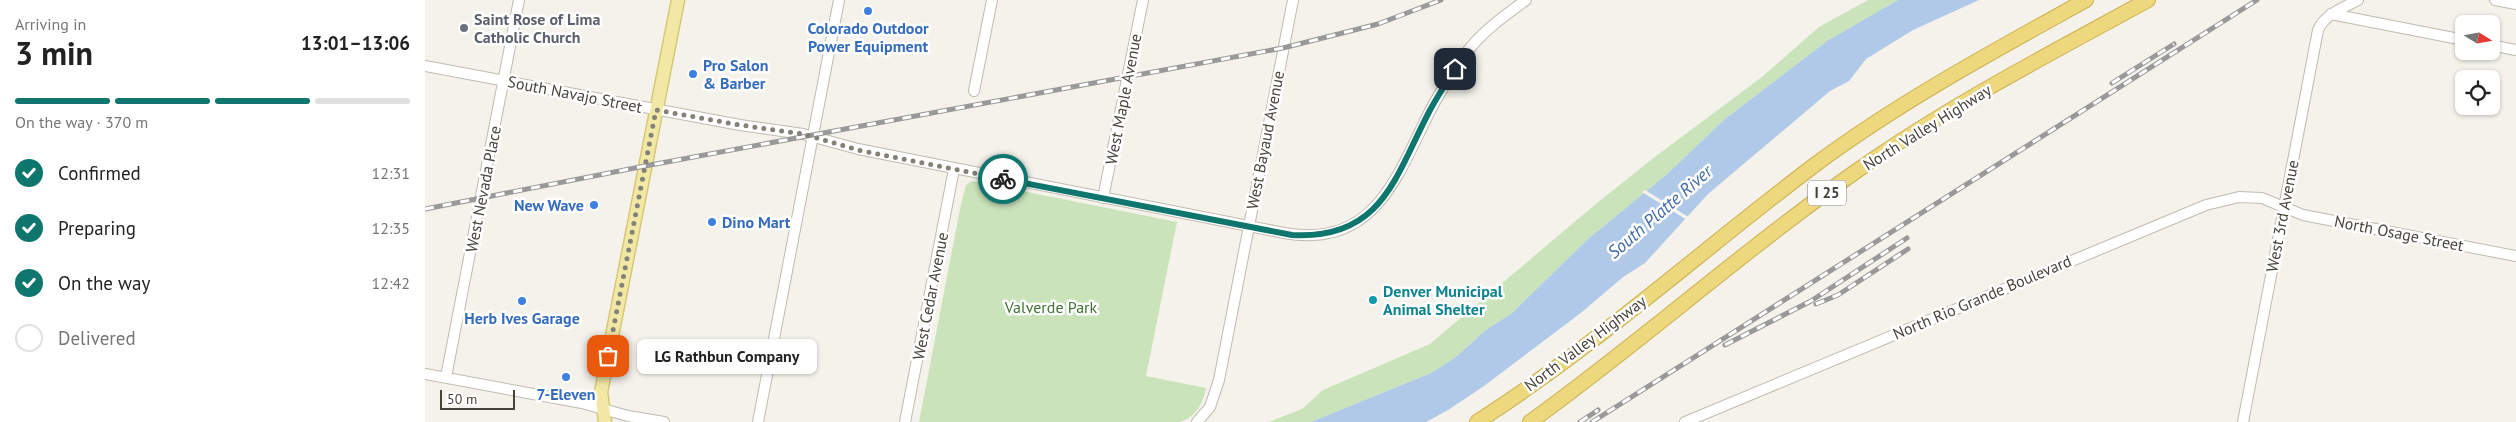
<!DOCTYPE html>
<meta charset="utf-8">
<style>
:root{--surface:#fff;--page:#f2f2f2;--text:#222;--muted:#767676;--line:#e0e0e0;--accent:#0f766e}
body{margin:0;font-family:"PT Sans",sans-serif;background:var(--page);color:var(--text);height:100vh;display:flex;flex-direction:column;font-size:19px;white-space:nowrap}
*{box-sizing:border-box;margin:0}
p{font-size:16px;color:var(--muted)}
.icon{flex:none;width:28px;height:28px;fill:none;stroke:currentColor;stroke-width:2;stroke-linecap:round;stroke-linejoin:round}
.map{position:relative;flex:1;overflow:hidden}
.side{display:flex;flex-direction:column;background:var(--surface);width:425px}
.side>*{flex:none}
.needle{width:32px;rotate:101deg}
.controls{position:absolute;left:2030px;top:15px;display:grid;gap:10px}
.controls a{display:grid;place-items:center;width:45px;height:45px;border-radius:8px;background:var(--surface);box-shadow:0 1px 4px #0004;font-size:25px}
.scale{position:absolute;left:15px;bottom:12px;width:75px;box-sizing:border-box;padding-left:5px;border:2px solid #47443a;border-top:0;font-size:14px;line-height:18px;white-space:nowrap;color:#47443a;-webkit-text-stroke:4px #fff;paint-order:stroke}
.pin{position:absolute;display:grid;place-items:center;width:42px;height:42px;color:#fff;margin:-21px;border-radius:10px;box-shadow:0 2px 8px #0006}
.courier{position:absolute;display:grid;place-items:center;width:50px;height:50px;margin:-25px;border:4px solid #0f766e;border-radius:50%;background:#fff;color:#222;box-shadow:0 1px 6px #0007}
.bubble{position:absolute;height:35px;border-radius:8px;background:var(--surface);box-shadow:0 1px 4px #0004;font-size:16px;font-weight:800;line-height:35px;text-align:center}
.summary em{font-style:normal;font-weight:800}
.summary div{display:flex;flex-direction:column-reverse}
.summary{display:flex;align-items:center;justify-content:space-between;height:85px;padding:0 15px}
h1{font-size:32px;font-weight:800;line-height:38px}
.bar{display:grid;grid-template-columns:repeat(4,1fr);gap:8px 5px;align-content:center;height:60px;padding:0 15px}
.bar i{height:6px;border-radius:4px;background:var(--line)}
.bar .selected{background:var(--accent)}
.bar p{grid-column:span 4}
ol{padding:0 15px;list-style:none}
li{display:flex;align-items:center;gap:15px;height:55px}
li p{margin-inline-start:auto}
li .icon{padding:5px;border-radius:50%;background:var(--accent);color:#fff;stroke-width:4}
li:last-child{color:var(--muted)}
li i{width:28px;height:28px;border:2px solid var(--line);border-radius:50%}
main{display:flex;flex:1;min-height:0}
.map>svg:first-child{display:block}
.green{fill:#cae3ba}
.water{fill:#b0c9e8}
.pier{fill:#f4f2eb}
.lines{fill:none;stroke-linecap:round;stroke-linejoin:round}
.minor-casing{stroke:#bebbaf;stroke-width:12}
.major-casing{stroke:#d6c877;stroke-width:15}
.highway-casing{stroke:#cbb04e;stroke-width:16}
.minor{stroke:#fff;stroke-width:10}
.major{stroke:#f2e8a6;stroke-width:12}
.highway{stroke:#edd87e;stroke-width:14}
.rail-casing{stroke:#999;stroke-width:5}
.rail{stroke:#fff;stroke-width:3;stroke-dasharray:9;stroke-linecap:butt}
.done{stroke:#848178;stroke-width:5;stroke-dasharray:0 9}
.route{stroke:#0f766e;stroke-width:6}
.shop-dot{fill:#3f7fe0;stroke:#fff;stroke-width:2}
.worship-dot{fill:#6b7280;stroke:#fff;stroke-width:2}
.culture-dot{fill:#0f9aa8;stroke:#fff;stroke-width:2}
.labels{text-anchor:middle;stroke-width:5;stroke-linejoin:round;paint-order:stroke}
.shield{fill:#fff;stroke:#7e7c75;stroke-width:1}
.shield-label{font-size:15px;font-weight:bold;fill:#47443a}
.worship-label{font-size:16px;font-weight:bold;fill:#5b616d;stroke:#fff;text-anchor:start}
.shop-label{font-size:16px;font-weight:bold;fill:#366cbe;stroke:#fff}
.street-label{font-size:16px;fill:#47443a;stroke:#fff}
.culture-label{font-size:16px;font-weight:bold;fill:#0d838f;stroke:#fff;text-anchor:start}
.park-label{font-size:16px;fill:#427234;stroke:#fff}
.water-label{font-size:18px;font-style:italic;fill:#406ba7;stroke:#fff}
</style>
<main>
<section class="side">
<div class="summary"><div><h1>3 min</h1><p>Arriving in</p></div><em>13:01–13:06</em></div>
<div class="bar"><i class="selected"></i><i class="selected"></i><i class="selected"></i><i></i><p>On the way · 370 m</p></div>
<ol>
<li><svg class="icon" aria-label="check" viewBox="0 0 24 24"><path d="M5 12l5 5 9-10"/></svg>Confirmed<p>12:31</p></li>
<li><svg class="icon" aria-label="check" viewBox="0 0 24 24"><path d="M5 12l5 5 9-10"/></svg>Preparing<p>12:35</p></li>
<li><svg class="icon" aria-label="check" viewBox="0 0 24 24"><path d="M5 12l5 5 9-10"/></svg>On the way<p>12:42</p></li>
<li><i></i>Delivered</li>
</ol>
</section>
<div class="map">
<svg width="2091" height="422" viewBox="0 0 2091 422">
<rect width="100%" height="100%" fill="#f4f2eb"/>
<!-- green -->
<path class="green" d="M 1443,0 L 1473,0 L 1402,41 L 1300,119 L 1241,175 L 1163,239 L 1086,314 L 1062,329 L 1031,357 L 1006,373 L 886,422 L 844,422 L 877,409 L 898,390 L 1005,344 L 1172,203 L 1231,156 L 1337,77 L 1394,27 Z
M 547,181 L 752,222 L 721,376 L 781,388 C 778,403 771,417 755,422 L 494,422 L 536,204 L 541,185 Z"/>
<!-- water -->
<path class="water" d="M 1473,0 L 1554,0 L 1488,30 L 1441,59 L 1424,81 L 1405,91 L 1283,194 L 1220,263 L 1198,277 L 1157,312 L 1059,386 L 1023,410 L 1001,422 L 886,422 L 1006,373 L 1031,357 L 1062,329 L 1086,314 L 1163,239 L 1241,175 L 1300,119 L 1402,41 Z"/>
<!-- pier -->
<path class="pier" d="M 1220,190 L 1265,218 L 1262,220 L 1217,192 Z"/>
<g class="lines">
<!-- minor casing -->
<g class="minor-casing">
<path id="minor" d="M 2070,0 L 2091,4
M 1906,14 L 2039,40
M 2066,45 L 2091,50
M 0,66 L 315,125 L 378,134 L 433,149 L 859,233 C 948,249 971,179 1003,115 C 1013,94 1026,75 1039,56 C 1054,34 1080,15 1101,0
M 549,91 L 567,0
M 678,198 L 718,0
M 0,374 L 157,403 L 203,416 L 239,422
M 21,377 L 94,0
M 333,422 L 414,0
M 480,422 L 529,169
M 772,422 L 785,407 L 794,380 L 868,0
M 1260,422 L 1781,205 L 1814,197 L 1837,198 L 1878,215 L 2091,256
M 1818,422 L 1893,30 C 1900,14 1918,8 1933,0"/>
</g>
<!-- major casing -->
<g class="major-casing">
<path id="major" d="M 180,422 L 176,392 L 253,0"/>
</g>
<!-- highway casing -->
<g class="highway-casing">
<path id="highway" d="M 1052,422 C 1171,346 1278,249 1391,164 C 1476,101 1569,51 1661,0
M 1105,422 C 1223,337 1332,238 1452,157 C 1539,98 1632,50 1723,0"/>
</g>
<!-- minor -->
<use href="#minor" class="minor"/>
<!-- major -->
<use href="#major" class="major"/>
<!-- highway -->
<use href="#highway" class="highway"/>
<!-- rail casing -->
<g class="rail-casing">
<path id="rail" d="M 1687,83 L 1749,44
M 0,209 L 220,166 L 858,48 L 953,24 L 1016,0
M 1391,304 L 1413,295 L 1483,249
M 1300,345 L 1386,301 L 1482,238
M 1155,422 L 1173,410
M 1167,422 L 1832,0"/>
</g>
<!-- rail -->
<use href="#rail" class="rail"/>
</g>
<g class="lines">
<!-- done -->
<path class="done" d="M 183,356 L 231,110 L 315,125 L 378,134 L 433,150 L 578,179"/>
<!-- route -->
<path class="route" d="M 578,179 L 867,235 C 957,240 970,177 1004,112 C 1012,97 1021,83 1030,69"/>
</g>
<!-- markers -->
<g class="shop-dot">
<circle cx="443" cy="11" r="5"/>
<circle cx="268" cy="74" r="5"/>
<circle cx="169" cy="205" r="5"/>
<circle cx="287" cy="222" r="5"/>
<circle cx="97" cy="301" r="5"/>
<circle cx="141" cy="377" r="5"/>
</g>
<circle class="worship-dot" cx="39" cy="28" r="5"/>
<circle class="culture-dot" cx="948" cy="300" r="5"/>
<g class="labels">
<!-- shield labels -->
<rect class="shield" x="1383" y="180.5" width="38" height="25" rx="4"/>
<g class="shield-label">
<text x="1402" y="198">I 25</text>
</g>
<!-- worship labels -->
<g class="worship-label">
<text x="49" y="25">Saint Rose of Lima<tspan x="49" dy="18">Catholic Church</tspan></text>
</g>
<!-- shop labels -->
<g class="shop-label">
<text x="443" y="34">Colorado Outdoor<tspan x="443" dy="18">Power Equipment</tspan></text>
<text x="278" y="71" text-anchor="start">Pro Salon<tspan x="278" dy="18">&amp; Barber</tspan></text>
<text x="159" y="211" text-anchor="end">New Wave</text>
<text x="297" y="228" text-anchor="start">Dino Mart</text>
<text x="97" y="324">Herb Ives Garage</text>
<text x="141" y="400">7-Eleven</text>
</g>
<!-- street labels -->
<g class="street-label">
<text transform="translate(150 94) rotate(11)" y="6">South Navajo Street</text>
<text transform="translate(698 99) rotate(-79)" y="6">West Maple Avenue</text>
<text transform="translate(1502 127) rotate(-32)" y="6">North Valley Highway</text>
<text transform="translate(840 140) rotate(-79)" y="6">West Bayaud Avenue</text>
<text transform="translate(58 189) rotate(-79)" y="6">West Nevada Place</text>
<text transform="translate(1857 216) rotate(-79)" y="6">West 3rd Avenue</text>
<text transform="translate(1974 233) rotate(11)" y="6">North Osage Street</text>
<text transform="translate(505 296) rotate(-79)" y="6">West Cedar Avenue</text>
<text transform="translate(1557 297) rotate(-23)" y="6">North Rio Grande Boulevard</text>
<text transform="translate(1160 343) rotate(-37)" y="6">North Valley Highway</text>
</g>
<!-- culture labels -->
<g class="culture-label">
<text x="958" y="297">Denver Municipal<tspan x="958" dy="18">Animal Shelter</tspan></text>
</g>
<!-- park labels -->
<g class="park-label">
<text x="626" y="313">Valverde Park</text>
</g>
<!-- water labels -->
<g class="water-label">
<text transform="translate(1235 212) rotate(-41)" y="6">South Platte River</text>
</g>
</g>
</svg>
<div class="controls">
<a><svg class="needle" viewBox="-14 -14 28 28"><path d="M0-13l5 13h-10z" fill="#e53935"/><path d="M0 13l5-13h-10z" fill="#767676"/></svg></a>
<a><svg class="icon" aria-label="locate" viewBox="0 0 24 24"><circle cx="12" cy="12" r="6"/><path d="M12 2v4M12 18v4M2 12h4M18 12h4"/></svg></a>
</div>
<div class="scale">50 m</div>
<div class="pin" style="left:183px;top:356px;background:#ea580c"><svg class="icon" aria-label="bag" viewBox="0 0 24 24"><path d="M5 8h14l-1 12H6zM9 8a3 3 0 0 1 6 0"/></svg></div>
<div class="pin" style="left:1030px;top:69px;background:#1f2937"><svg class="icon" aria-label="home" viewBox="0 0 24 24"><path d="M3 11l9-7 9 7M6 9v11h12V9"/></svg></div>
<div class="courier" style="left:578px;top:179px"><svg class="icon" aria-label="bike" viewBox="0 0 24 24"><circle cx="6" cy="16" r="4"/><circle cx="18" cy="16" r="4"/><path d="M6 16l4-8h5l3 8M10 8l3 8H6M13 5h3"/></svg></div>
<div class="bubble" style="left:212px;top:339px;width:180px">LG Rathbun Company</div>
</div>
</main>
